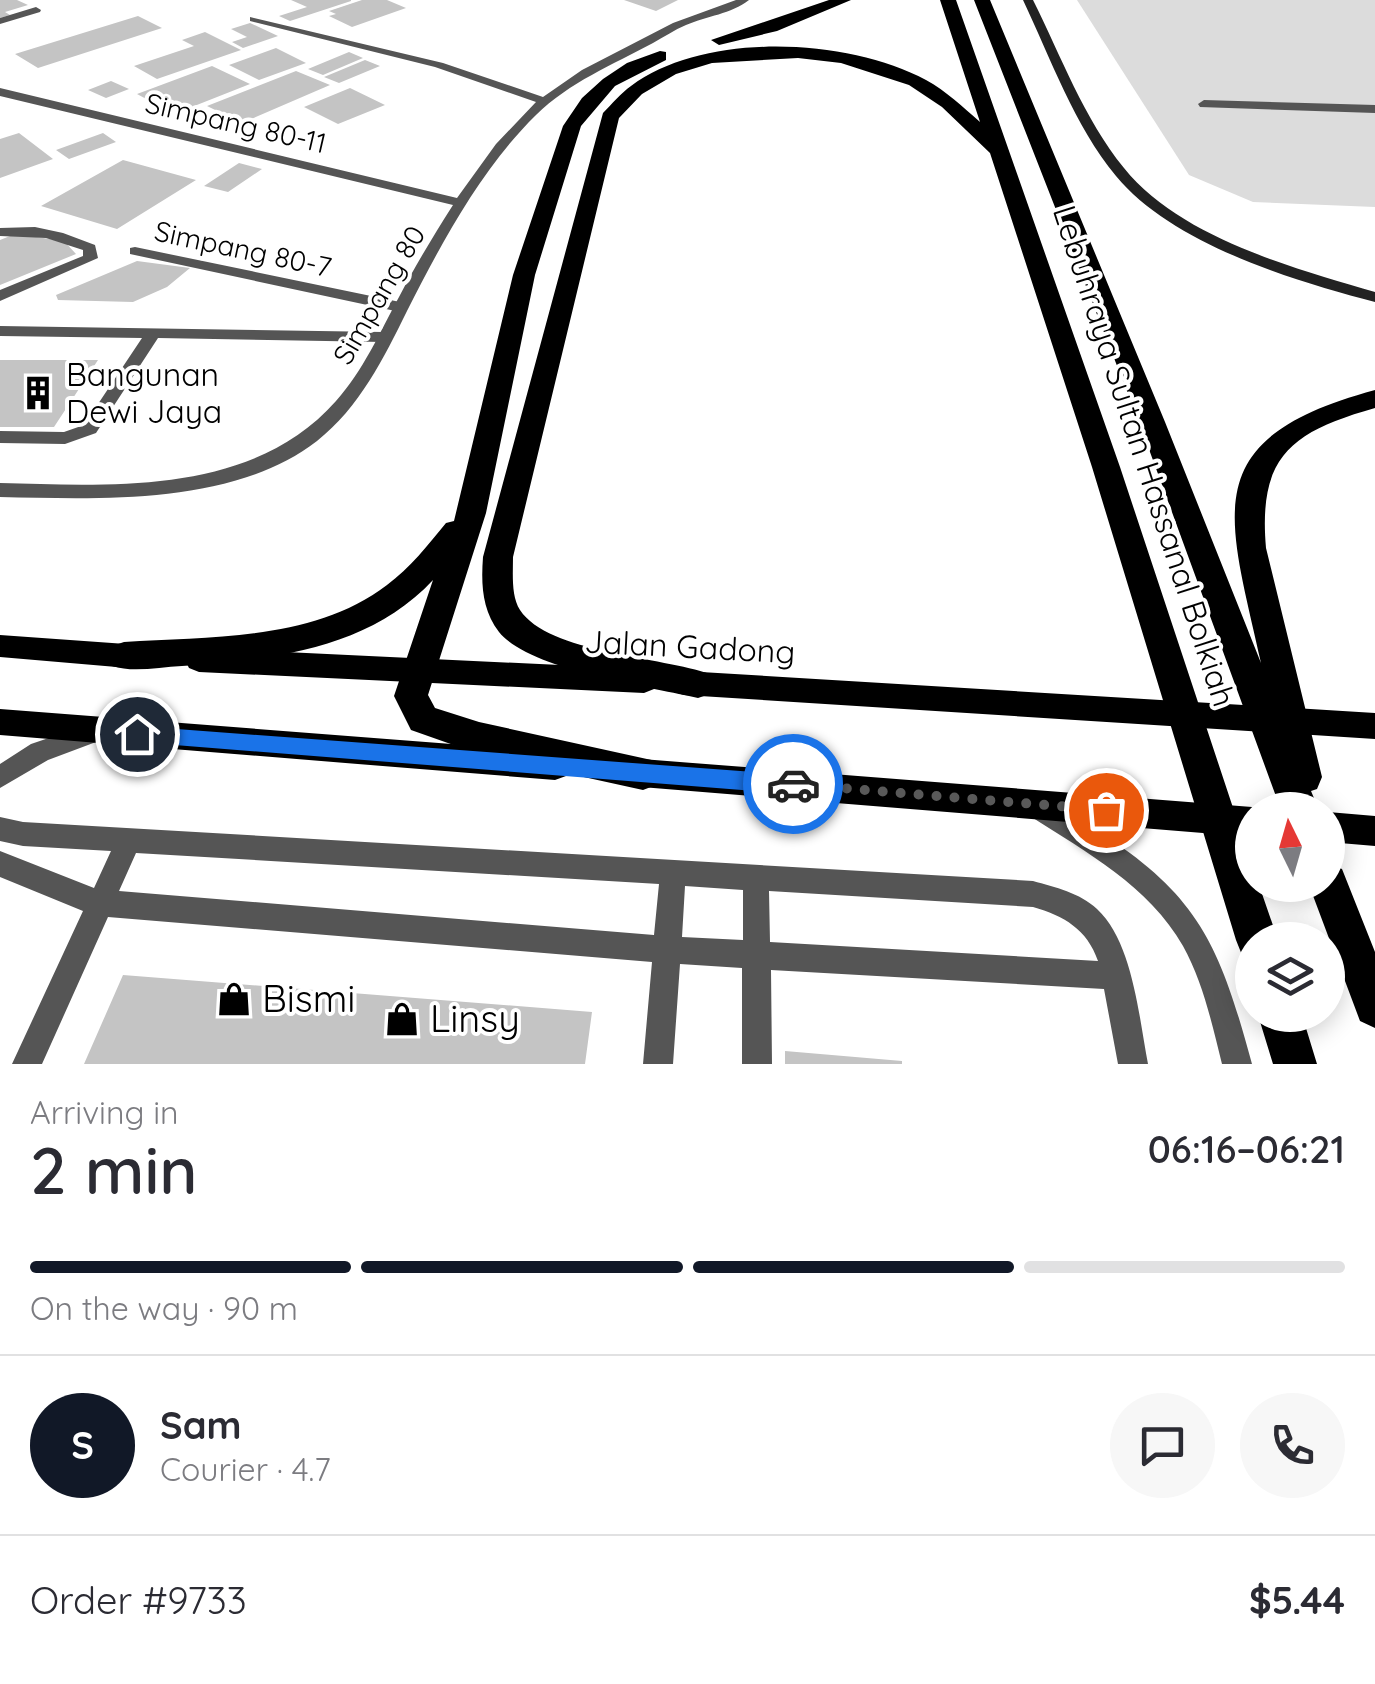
<!DOCTYPE html>
<meta charset="utf-8">
<style>
:root{--surface:#fff;--page:#f7f7f7;--text:#2b2b33;--muted:#7c7c81;--line:#e1e1e2;--accent:#111827}
body{margin:0;font-family:Quicksand,sans-serif;background:var(--page);color:var(--text);height:100vh;display:flex;flex-direction:column;font-size:38px;white-space:nowrap}
*{box-sizing:border-box;margin:0}
p{font-size:32px;color:var(--muted)}
.icon{flex:none;width:55px;height:55px;fill:none;stroke:currentColor;stroke-width:2;stroke-linecap:round;stroke-linejoin:round}
.map{position:relative;height:1064px;overflow:hidden}
.sheet{display:flex;flex-direction:column;background:var(--surface);flex:1}
.sheet>*{flex:none}
.needle{width:65px;rotate:355deg}
.tools{position:absolute;left:1235px;top:792px;display:grid;gap:20px}
.tools a{display:grid;place-items:center;width:110px;height:110px;border-radius:50%;background:var(--surface);box-shadow:0 5px 25px #0003;font-size:50px}
.pin{position:absolute;display:grid;place-items:center;width:85px;height:85px;color:#fff;margin:-42px;border:5px solid #fff;border-radius:50%;box-shadow:0 2px 10px #0007}
.courier{position:absolute;display:grid;place-items:center;width:100px;height:100px;margin:-50px;border:8px solid #1a73e8;border-radius:50%;background:#fff;color:#222;box-shadow:0 2px 12px #0007}
.overview em{font-style:normal;font-weight:600}
.overview div{display:flex;flex-direction:column-reverse}
.overview{display:flex;align-items:center;justify-content:space-between;height:170px;padding:0 30px}
h1{font-size:65px;font-weight:600;line-height:75px}
.bar{display:grid;grid-template-columns:repeat(4,1fr);gap:15px 10px;align-content:center;height:120px;padding:0 30px}
.bar i{height:12px;border-radius:8px;background:var(--line)}
.bar .selected{background:var(--accent)}
.bar p{grid-column:span 4}
.line{display:flex;align-items:center;gap:25px;padding:0 30px;border-top:2px solid var(--line)}
.line div{flex:1}
.round{display:grid;place-items:center;flex:none;width:105px;height:105px;border-radius:52px;background:var(--page)}
.map>svg:first-child{display:block}
.green{fill:#dcdcdc}
.building{fill:#c4c4c4}
.lines{fill:none;stroke-linecap:round;stroke-linejoin:round}
.service{fill:#555;fill-rule:evenodd}
.minor{fill:#555;fill-rule:evenodd}
.secondary{fill:#222;fill-rule:evenodd}
.primary{fill:#000;fill-rule:evenodd}
.motorway{fill:#000;fill-rule:evenodd}
.route{fill:#1a73e8}
.done{stroke:#595959;stroke-width:10;stroke-dasharray:0 18}
.labels{text-anchor:middle;stroke-width:8;stroke-linejoin:round;paint-order:stroke}
.far-street-label{font-size:28px;fill:#000;stroke:#fff}
.poi-label{font-size:32px;fill:#000;stroke:#fff;text-anchor:start}
.street-label{font-size:32px;fill:#000;stroke:#fff}
.near-poi-label{font-size:38px;fill:#000;stroke:#fff;text-anchor:start}
</style>
<div class="map">
<svg width="1375" height="1064" viewBox="0 0 1375 1064">
<rect width="100%" height="100%" fill="#fff"/>
<!-- green -->
<path class="green" d="M 1077,0 L 1375,0 L 1375,207 L 1253,202 L 1189,175 Z"/>
<!-- building -->
<path class="building" d="M 0,0 L 17,0 L 28,5 L 5,12 L 10,15 L 0,18 Z
M 291,0 L 351,0 L 351,1 L 290,21 L 279,16 L 307,7 Z
M 362,0 L 387,0 L 406,8 L 352,27 L 329,16 L 336,14 L 329,11 Z
M 624,0 L 678,0 L 656,11 Z
M 138,16 L 162,28 L 38,68 L 15,54 Z
M 250,23 L 278,36 L 243,48 L 232,42 L 247,37 L 231,29 Z
M 205,32 L 241,50 L 157,79 L 134,66 L 194,46 L 182,40 Z
M 276,48 L 306,63 L 259,80 L 229,65 Z
M 349,52 L 363,58 L 323,75 L 308,69 Z
M 365,60 L 380,66 L 339,83 L 324,77 Z
M 212,66 L 250,84 L 174,114 L 137,94 Z
M 296,71 L 330,85 L 242,123 L 207,106 Z
M 111,81 L 129,89 L 106,98 L 88,90 Z
M 350,88 L 385,105 L 338,124 L 304,107 Z
M 19,133 L 53,159 L 0,178 L 0,139 Z
M 103,133 L 116,142 L 69,159 L 56,150 Z
M 123,160 L 196,180 L 117,229 L 41,206 Z
M 239,163 L 262,169 L 228,192 L 204,186 Z
M 15,234 L 64,241 L 76,254 L 0,285 L 0,240 Z
M 137,261 L 190,268 L 167,287 L 133,302 L 58,300 L 56,295 Z
M 0,360 L 98,360 L 54,427 L 0,427 Z
M 123,975 L 592,1012 L 585,1064 L 84,1064 Z
M 785,1051 L 902,1061 L 902,1064 L 785,1064 Z"/>
<g class="lines">
<!-- service -->
<path class="service" d="M 36,7 L 41,10 L 40,12 L 0,24 L 0,18 Z
M 1204,100 L 1375,105 L 1375,113 L 1200,107 L 1198,104 Z
M 35,227 L 63,233 L 95,245 L 98,258 L 0,301 L 0,290 L 83,256 L 83,250 L 46,238 L 0,236 L 0,228 Z
M 135,247 L 400,302 L 408,307 L 400,312 L 130,254 L 130,248 Z
M 0,326 L 383,332 L 391,337 L 383,342 L 158,338 L 96,433 L 65,444 L 0,443 L 0,431 L 64,432 L 84,425 L 142,338 L 0,336 Z
M 0,817 L 23,822 L 1033,881 C 1055,887 1080,893 1097,909 C 1133,942 1139,1018 1148,1064 L 1118,1064 L 1104,989 L 771,970 L 772,1064 L 742,1064 L 742,968 L 680,964 L 673,1064 L 643,1064 L 652,962 L 108,917 L 42,1064 L 12,1064 L 83,911 L 0,877 L 0,851 L 94,888 L 111,851 L 23,846 L 0,841 ZM 136,853 L 659,884 L 654,935 L 119,891 ZM 685,886 L 743,890 L 743,940 L 682,937 ZM 769,891 L 1033,907 C 1064,916 1087,929 1098,961 L 770,942 Z"/>
<!-- minor -->
<path class="minor" d="M 736,0 L 749,0 C 731,14 707,16 686,25 C 674,30 664,37 653,43 C 612,65 570,82 536,115 C 481,169 442,242 407,311 C 384,358 359,408 317,441 C 233,506 100,499 0,497 L 0,483 C 114,486 253,495 336,401 C 363,371 380,332 399,297 C 415,266 434,235 453,205 L 0,96 L 0,88 L 457,198 L 496,144 L 536,102 L 435,67 L 250,21 L 250,17 L 443,63 L 543,97 L 582,70 L 673,23 Z
M 96,722 L 104,725 L 108,732 L 104,739 L 48,760 L 0,788 L 0,764 L 31,744 Z
M 1039,796 C 1060,805 1080,819 1099,832 C 1202,897 1221,951 1252,1064 L 1222,1064 C 1212,1024 1203,982 1183,946 C 1149,886 1086,852 1030,816 L 1026,808 L 1030,800 Z"/>
<!-- secondary -->
<path class="secondary" d="M 1023,0 L 1033,0 C 1061,56 1084,119 1124,168 C 1179,237 1293,268 1375,292 L 1375,302 C 1292,280 1172,244 1116,176 C 1074,125 1051,59 1023,0 Z"/>
<!-- primary -->
<path class="primary" d="M 0,635 L 140,645 L 150,649 L 154,657 L 150,665 L 140,669 L 0,657 Z
M 199,648 L 644,669 L 654,673 L 658,681 L 654,689 L 644,693 L 199,672 L 189,668 L 185,660 L 189,652 Z
M 684,671 L 1375,713 L 1375,739 L 684,695 L 674,692 L 670,683 L 674,674 Z
M 0,709 L 555,752 L 566,756 L 570,766 L 566,776 L 555,780 L 0,735 Z
M 629,758 L 1252,807 L 1259,810 L 1252,810 L 1252,837 L 629,786 L 618,782 L 614,772 L 618,762 Z
M 1328,812 L 1375,816 L 1375,846 L 1328,842 Z"/>
<!-- motorway -->
<path class="motorway" d="M 829,0 L 851,0 L 777,31 L 719,45 L 711,40 Z
M 940,0 L 956,0 L 1120,467 L 1252,865 L 1252,885 L 1259,885 L 1278,940 L 1252,940 L 1252,959 L 1242,955 L 1236,940 L 1092,467 L 990,153 L 942,107 L 909,85 L 841,63 L 798,58 L 712,63 L 676,74 L 642,94 L 619,118 L 513,557 C 513,574 511,596 520,610 C 548,653 663,657 710,674 L 715,684 L 710,694 L 698,698 C 651,687 529,670 499,632 C 482,610 481,584 483,557 L 603,113 C 612,104 621,93 631,86 C 705,31 847,38 926,80 C 946,91 963,107 980,122 Z
M 974,0 L 990,0 L 1165,422 L 1261,663 C 1228,513 1194,439 1375,390 L 1375,408 C 1291,432 1258,456 1266,548 L 1322,777 L 1317,789 L 1311,791 L 1319,810 L 1281,810 L 1139,422 Z
M 660,51 L 666,52 L 666,60 L 615,86 L 581,126 L 535,275 L 486,513 L 428,695 L 435,708 L 479,722 L 656,761 L 661,773 L 656,785 L 643,790 L 479,754 L 411,730 L 394,696 L 433,580 C 369,649 271,660 182,666 C 159,667 133,673 112,666 L 107,656 L 112,646 L 124,642 C 211,636 314,641 387,585 C 410,568 428,545 446,523 L 454,521 L 513,275 L 563,126 L 582,98 L 603,79 L 627,63 Z
M 1328,863 L 1342,869 L 1375,952 L 1375,1028 L 1360,1021 L 1309,885 L 1328,885 Z
M 1258,1015 L 1302,1015 L 1317,1064 L 1273,1064 Z"/>
</g>
<!-- route -->
<path class="route" d="M 137,726 L 793,775 L 803,784 L 793,794 L 137,742 L 128,734 Z"/>
<g class="lines">
<!-- done -->
<path class="done" d="M 793,784 L 1106,810"/>
</g>
<!-- icons -->
<defs>
<g id="building-bare" transform="scale(2.7)"><path d="M-4-6H4V6H1V3H-1V6H-4ZM-2.5-4.3h1.7v1.8h-1.7ZM.8-4.3h1.7v1.8H.8ZM-2.5-1h1.7V.8h-1.7ZM.8-1h1.7V.8H.8Z" fill="#000" stroke="#fff" stroke-width="2.5" paint-order="stroke"/></g>
<g id="shop-bare" transform="scale(2.7)"><path d="M-5-2.5h2.3a2.7 3.5 0 0 1 5.4 0H5L5.5 6h-11ZM-1.5-2.5h3a1.5 2.3 0 0 0-3 0Z" fill="#000" stroke="#fff" stroke-width="2.5" paint-order="stroke"/></g>
</defs>
<g fill-rule="evenodd">
<use href="#building-bare" x="38" y="393"/>
<use href="#shop-bare" x="234" y="999"/>
<use href="#shop-bare" x="402" y="1019"/>
</g>
<g class="labels">
<!-- far-street labels -->
<g class="far-street-label">
<text transform="translate(236 123) rotate(13)" y="10">Simpang 80-11</text>
<text transform="translate(243 249) rotate(12)" y="10">Simpang 80-7</text>
<text transform="translate(379 295) rotate(-60)" y="10">Simpang 80</text>
</g>
<!-- poi labels -->
<g class="poi-label">
<text x="66" y="386">Bangunan<tspan x="66" dy="37">Dewi Jaya</tspan></text>
</g>
<!-- street labels -->
<g class="street-label">
<text transform="translate(1144 456) rotate(72)" y="11">Lebuhraya Sultan Hassanal Bolkiah</text>
<text transform="translate(690 647) rotate(3)" y="11">Jalan Gadong</text>
</g>
<!-- near-poi labels -->
<g class="near-poi-label">
<text x="262" y="1012">Bismi</text>
<text x="430" y="1032">Linsy</text>
</g>
</g>
</svg>
<div class="tools">
<a><svg class="needle" viewBox="-14 -14 28 28"><path d="M0-13l5 13h-10z" fill="#e53935"/><path d="M0 13l5-13h-10z" fill="#7c7c81"/></svg></a>
<a><svg class="icon" aria-label="layers" viewBox="0 0 24 24"><path d="M12 4l9 5-9 5-9-5zM3 14l9 5 9-5"/></svg></a>
</div>
<div class="pin" style="left:1106px;top:810px;background:#ea580c"><svg class="icon" aria-label="bag" viewBox="0 0 24 24"><path d="M5 8h14l-1 12H6zM9 8a3 3 0 0 1 6 0"/></svg></div>
<div class="pin" style="left:137px;top:734px;background:#1f2937"><svg class="icon" aria-label="home" viewBox="0 0 24 24"><path d="M3 11l9-7 9 7M6 9v11h12V9"/></svg></div>
<div class="courier" style="left:793px;top:784px"><svg class="icon" aria-label="car" viewBox="0 0 24 24"><path d="M5 17H2v-5l4-1 3-4h7l3 4 3 1v5h-3M9 17h6M6 11h13"/><circle cx="7" cy="17" r="2"/><circle cx="17" cy="17" r="2"/></svg></div>
</div>
<section class="sheet">
<div class="overview"><div><h1>2 min</h1><p>Arriving in</p></div><em>06:16–06:21</em></div>
<div class="bar"><i class="selected"></i><i class="selected"></i><i class="selected"></i><i></i><p>On the way · 90 m</p></div>
<div class="line" style="height:180px"><b class="round" style="background:var(--accent);color:#fff">S</b><div><b>Sam</b><p>Courier · 4.7</p></div><a class="round"><svg class="icon" aria-label="chat" viewBox="0 0 24 24"><path d="M4 5h16v11H9l-5 4z"/></svg></a><a class="round"><svg class="icon" aria-label="phone" viewBox="0 0 24 24"><path d="M5 4h4l2 5-3 2q2 4 5 5l2-3 5 2v4C11 20 4 13 5 4z"/></svg></a></div>
<div class="line" style="height:130px"><div>Order #9733</div><b>$5.44</b></div>
</section>
